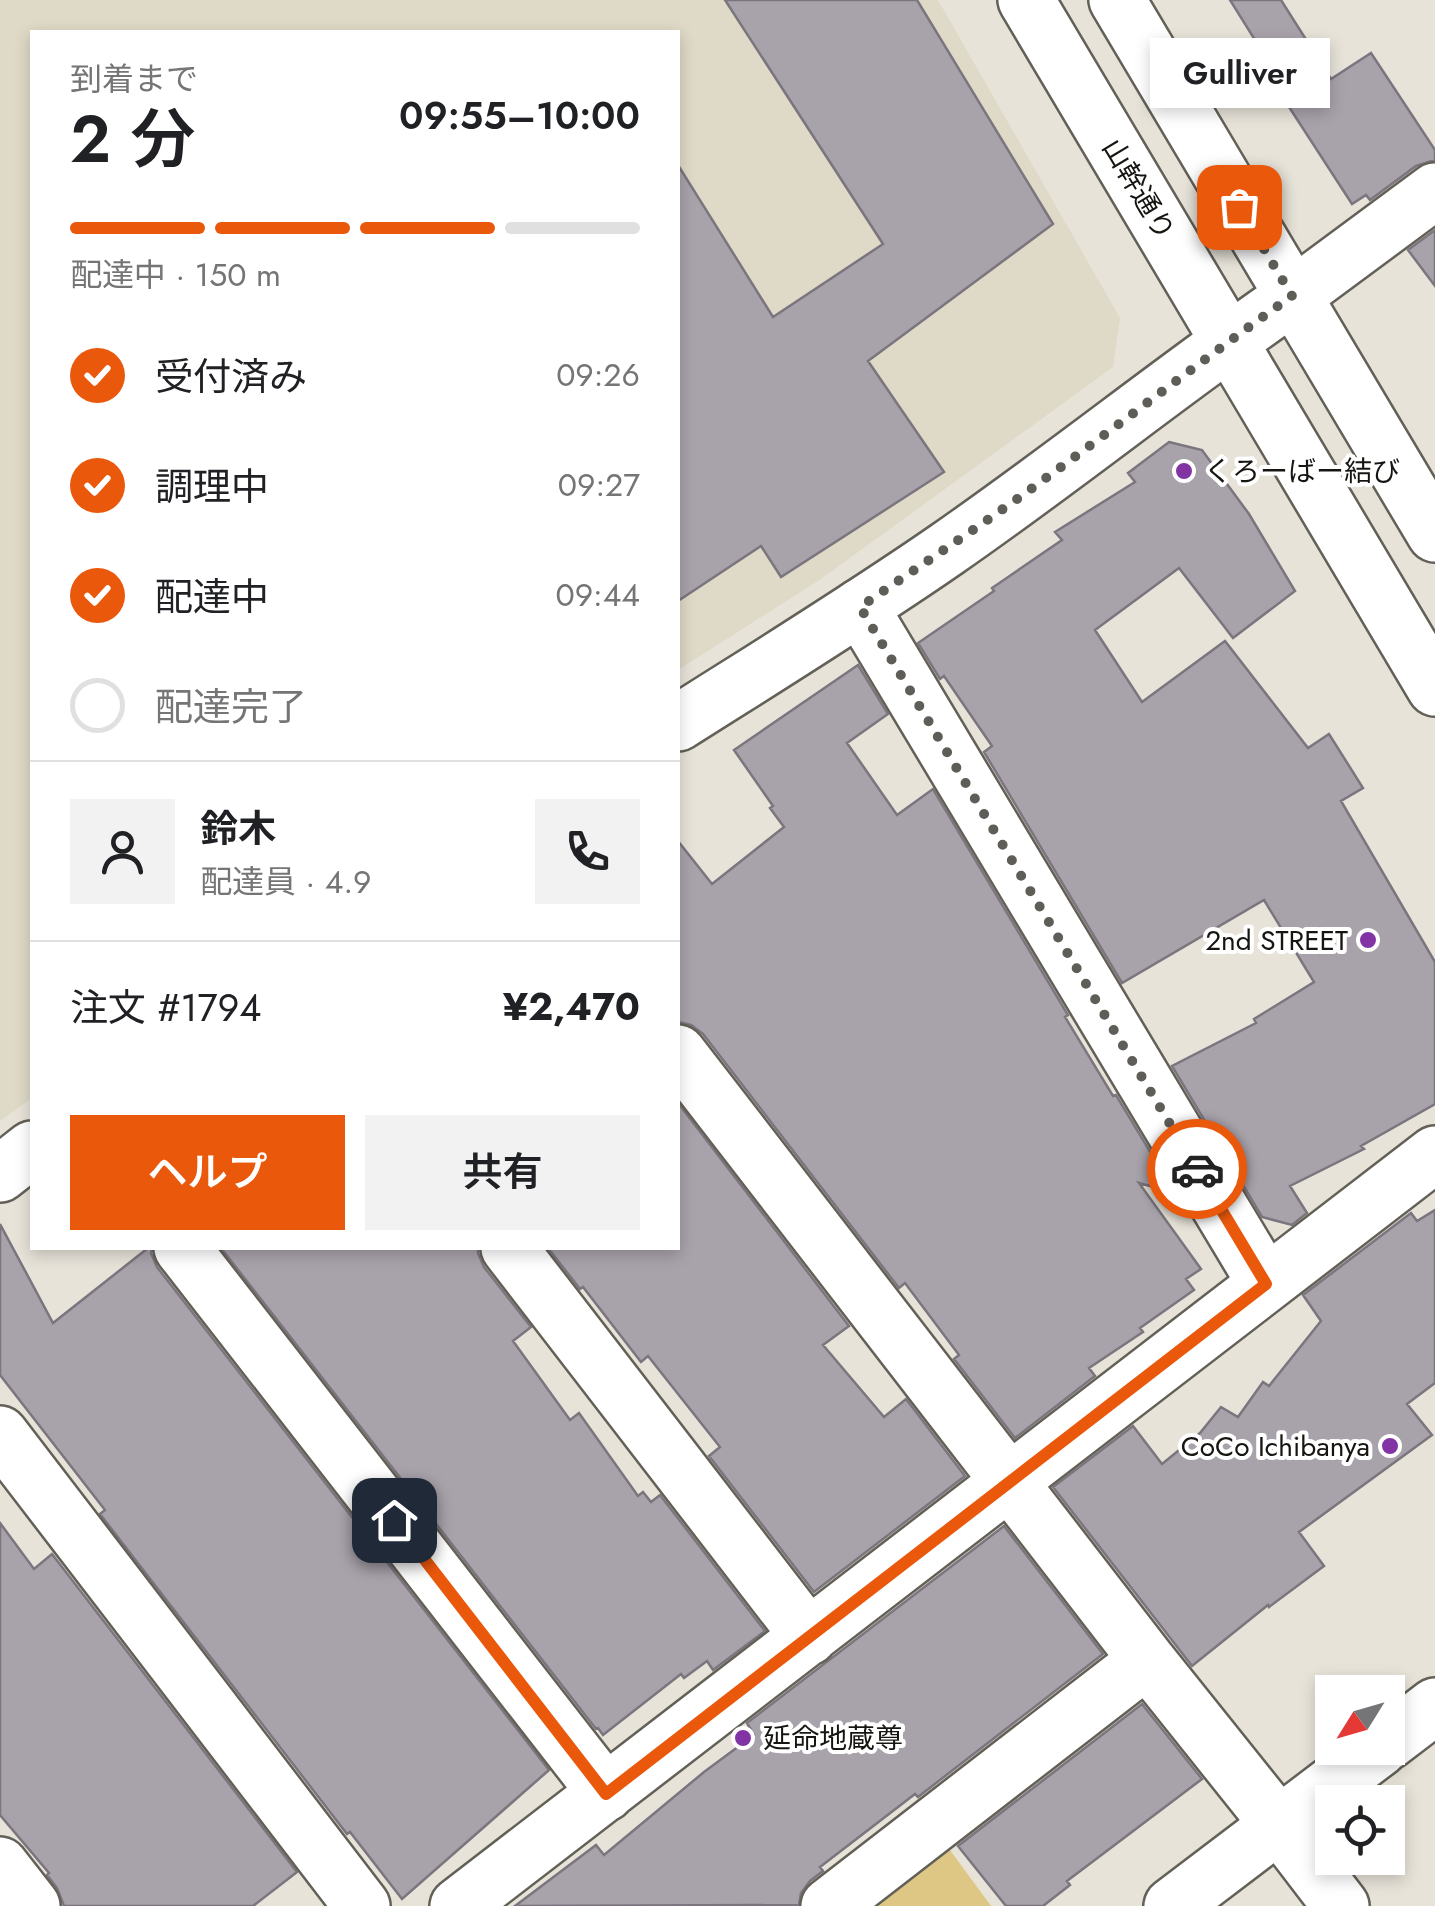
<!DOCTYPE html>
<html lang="ja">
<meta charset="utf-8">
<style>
:root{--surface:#fff;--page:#f2f2f2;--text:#202124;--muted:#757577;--line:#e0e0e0;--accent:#ea580c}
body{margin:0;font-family:Jost,"Noto Sans JP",sans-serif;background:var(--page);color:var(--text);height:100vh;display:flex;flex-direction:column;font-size:38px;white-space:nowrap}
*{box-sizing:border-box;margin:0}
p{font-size:32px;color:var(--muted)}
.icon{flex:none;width:55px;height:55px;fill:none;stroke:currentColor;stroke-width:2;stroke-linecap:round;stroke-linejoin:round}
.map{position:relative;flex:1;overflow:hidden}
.panel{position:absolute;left:30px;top:30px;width:650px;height:1220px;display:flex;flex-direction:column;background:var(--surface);border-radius:0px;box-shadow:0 5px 15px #0003}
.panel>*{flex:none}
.needle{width:65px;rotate:233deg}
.fabs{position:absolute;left:1315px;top:1675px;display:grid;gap:20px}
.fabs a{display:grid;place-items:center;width:90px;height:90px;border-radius:0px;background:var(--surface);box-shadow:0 5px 15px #0003;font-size:50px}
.pin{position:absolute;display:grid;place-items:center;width:85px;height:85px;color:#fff;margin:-42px;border-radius:20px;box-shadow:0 5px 15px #0006}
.courier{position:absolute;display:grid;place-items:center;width:100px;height:100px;margin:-50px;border:8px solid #ea580c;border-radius:50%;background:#fff;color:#222;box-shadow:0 2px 12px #0007}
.bubble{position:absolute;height:70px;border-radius:0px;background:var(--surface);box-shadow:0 5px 15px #0003;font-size:32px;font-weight:600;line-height:70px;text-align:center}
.overview em{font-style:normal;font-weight:600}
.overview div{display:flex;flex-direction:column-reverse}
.overview{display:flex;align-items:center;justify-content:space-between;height:170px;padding:0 40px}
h1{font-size:65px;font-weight:600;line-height:75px}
.bar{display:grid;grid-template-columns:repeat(4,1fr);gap:15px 10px;align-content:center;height:120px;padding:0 40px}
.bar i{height:12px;border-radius:8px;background:var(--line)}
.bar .selected{background:var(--accent)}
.bar p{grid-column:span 4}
.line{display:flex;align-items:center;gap:25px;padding:0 40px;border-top:2px solid var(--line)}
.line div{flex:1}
.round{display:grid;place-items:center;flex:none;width:105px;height:105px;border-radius:0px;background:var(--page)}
ol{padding:0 40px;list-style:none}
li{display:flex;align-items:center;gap:30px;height:110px}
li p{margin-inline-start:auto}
li .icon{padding:10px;border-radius:50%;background:var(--accent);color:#fff;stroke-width:4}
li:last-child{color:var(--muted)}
li i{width:55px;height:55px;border:5px solid var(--line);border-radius:50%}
.cta{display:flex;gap:20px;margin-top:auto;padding:20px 40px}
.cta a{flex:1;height:115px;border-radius:0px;background:var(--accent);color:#fff;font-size:40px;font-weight:600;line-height:115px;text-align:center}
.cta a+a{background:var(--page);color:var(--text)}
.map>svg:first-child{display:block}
.built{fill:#dfd9c7}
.green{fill:#dec684}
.building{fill:#a8a2ab;stroke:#7b757e;stroke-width:2.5}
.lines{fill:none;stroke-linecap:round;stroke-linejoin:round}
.minor-casing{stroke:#636057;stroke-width:60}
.tertiary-casing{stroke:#636057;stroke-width:60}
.secondary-casing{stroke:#636057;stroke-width:60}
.minor{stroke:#fff;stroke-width:55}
.tertiary{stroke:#fff;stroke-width:55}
.secondary{stroke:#fff;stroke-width:55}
.done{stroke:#5f5d57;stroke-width:10;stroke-dasharray:0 18}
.route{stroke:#ea580c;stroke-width:12}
.poi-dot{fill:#8334a4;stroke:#fff;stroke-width:4}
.labels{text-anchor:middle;stroke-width:8;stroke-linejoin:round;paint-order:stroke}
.street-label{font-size:28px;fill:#161511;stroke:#fff}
.poi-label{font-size:28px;fill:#161511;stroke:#fff;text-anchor:start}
</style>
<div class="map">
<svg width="1435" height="1906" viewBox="0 0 1435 1906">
<rect width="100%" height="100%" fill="#e7e3d9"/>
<!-- built -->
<path class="built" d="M 0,0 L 938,0 L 1120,318 L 1113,367 L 821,579 L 678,670 L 678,32 L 32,32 L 32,1098 L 0,1121 Z"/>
<!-- green -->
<path class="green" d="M 944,1842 L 991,1906 L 859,1906 Z"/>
<!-- building -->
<path class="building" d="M 725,0 L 917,0 L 1053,224 L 868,361 L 944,472 L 781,577 L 761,546 L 678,601 L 678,165 L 773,317 L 883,244 Z
M 1230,0 L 1281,0 L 1331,79 L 1371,53 L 1435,150 L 1435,160 L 1416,166 L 1370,200 L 1366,195 L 1352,204 L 1289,107 L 1295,104 Z
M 1435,230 L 1435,286 L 1408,250 Z
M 1169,442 L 1202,450 L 1249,514 L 1295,591 L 1233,638 L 1179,568 L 1095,630 L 1142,702 L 1225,641 L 1308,748 L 1329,734 L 1363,788 L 1341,801 L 1435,962 L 1435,1104 L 1361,1146 L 1364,1149 L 1290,1186 L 1307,1213 L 1292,1225 L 1262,1217 L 1172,1066 L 1256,1023 L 1254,1019 L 1314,982 L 1264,900 L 1122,983 L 984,752 L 992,746 L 944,676 L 940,679 L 918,643 L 994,591 L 992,588 L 1062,540 L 1055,532 L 1135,482 L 1128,473 Z
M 858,665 L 888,714 L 847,743 L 897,815 L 933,789 L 1068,1015 L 1065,1017 L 1113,1096 L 1116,1095 L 1175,1193 L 1139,1183 L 1201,1269 L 1186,1279 L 1194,1290 L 1140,1328 L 1143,1332 L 1089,1368 L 1095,1376 L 1015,1438 L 954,1359 L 959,1355 L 905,1283 L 899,1288 L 703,1034 L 691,1025 L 678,1022 L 678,841 L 712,884 L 784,827 L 770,808 L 773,806 L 734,750 Z
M 678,1103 L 849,1326 L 823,1345 L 884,1417 L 906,1399 L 965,1476 L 814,1592 L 709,1456 L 720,1447 L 648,1356 L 641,1362 L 583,1287 L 580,1289 L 548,1248 L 678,1248 Z
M 1435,1210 L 1435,1383 L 1407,1404 L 1432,1435 L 1299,1532 L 1324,1566 L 1269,1607 L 1268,1605 L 1192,1666 L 1053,1487 L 1133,1426 L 1162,1464 L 1200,1433 L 1221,1407 L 1238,1417 L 1263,1382 L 1269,1386 L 1321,1321 L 1303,1295 L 1411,1213 L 1417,1221 Z
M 0,1224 L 53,1323 L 148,1248 L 152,1248 L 151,1253 L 157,1267 L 549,1770 L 402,1899 L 350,1832 L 347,1834 L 100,1514 L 105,1510 L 0,1375 Z
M 221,1248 L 478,1248 L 478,1253 L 484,1267 L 531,1327 L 513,1341 L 570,1420 L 579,1413 L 638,1496 L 643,1492 L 651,1502 L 660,1495 L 765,1631 L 713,1670 L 707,1661 L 684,1678 L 681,1674 L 603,1735 L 598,1728 L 596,1729 Z
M 0,1523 L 34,1569 L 52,1554 L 297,1872 L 253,1906 L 64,1906 L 57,1888 L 47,1875 L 49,1873 L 0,1815 Z
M 1004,1526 L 1103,1654 L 918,1797 L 915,1794 L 820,1867 L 823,1871 L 810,1881 L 801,1893 L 799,1905 L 515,1906 L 596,1845 L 604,1855 L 704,1772 L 754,1735 L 747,1723 Z
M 1142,1704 L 1202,1779 L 1067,1881 L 1070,1885 L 1043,1906 L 1006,1906 L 958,1846 Z"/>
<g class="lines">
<!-- minor casing -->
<g class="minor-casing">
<path id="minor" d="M 1292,297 L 1435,191
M 860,607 L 1266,1284
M 678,1053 L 1147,1660 L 1279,1825 L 1341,1906
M 182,1248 L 606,1793
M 509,1248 L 809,1637
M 0,1434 L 362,1906
M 0,1865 L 32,1906
M 458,1906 L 1435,1154
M 829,1906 L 1147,1660"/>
</g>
<!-- tertiary casing -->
<g class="tertiary-casing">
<path id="tertiary" d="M 1026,0 L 1435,688
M 1117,0 L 1435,534
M 678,723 C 768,666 859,610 947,549 C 1064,468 1175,378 1292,297
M 0,1174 L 32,1149"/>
</g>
<!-- secondary casing -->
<g class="secondary-casing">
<path id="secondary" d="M 1388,1742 L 1435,1706
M 1172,1906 L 1380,1748"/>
</g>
<!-- minor -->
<use href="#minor" class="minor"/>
<!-- tertiary -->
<use href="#tertiary" class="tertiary"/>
<!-- secondary -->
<use href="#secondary" class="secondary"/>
</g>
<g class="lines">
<!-- done -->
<path class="done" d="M 1197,1169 L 860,607 C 924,563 988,521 1050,475 C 1131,416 1210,354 1292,296 L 1239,207"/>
<!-- route -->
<path class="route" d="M 394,1520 L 606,1794 L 1266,1284 L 1197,1169"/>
</g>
<!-- markers -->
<g class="poi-dot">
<circle cx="1184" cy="471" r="10"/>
<circle cx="1368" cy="940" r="10"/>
<circle cx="1390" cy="1446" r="10"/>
<circle cx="743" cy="1738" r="10"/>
</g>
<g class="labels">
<!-- street labels -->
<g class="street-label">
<text transform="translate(1139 189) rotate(59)" y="10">山幹通り</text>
</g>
<!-- poi labels -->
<g class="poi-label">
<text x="1204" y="481">くろーばー結び</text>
<text x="1348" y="950" text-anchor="end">2nd STREET</text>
<text x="1370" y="1456" text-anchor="end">CoCo Ichibanya</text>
<text x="763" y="1748">延命地蔵尊</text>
</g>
</g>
</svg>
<div class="fabs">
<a><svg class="needle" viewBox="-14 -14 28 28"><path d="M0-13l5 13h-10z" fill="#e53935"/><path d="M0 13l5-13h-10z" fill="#757577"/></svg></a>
<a><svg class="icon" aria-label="locate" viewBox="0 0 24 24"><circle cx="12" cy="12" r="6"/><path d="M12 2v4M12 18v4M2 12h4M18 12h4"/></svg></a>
</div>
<div class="pin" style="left:1239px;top:207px;background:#ea580c"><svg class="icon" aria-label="bag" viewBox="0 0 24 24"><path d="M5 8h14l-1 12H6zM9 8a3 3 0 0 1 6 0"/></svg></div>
<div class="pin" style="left:394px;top:1520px;background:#1f2937"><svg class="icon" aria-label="home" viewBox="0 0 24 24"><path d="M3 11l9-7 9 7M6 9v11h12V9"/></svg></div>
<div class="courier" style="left:1197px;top:1169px"><svg class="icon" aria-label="car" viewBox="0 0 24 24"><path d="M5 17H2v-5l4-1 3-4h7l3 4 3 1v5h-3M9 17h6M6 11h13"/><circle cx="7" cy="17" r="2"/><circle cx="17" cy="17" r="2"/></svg></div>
<div class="bubble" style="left:1150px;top:38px;width:180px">Gulliver</div>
<section class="panel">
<div class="overview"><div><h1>2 分</h1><p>到着まで</p></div><em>09:55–10:00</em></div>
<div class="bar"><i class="selected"></i><i class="selected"></i><i class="selected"></i><i></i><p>配達中 · 150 m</p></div>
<ol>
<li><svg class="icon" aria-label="check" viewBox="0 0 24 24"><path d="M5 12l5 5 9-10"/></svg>受付済み<p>09:26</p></li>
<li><svg class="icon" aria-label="check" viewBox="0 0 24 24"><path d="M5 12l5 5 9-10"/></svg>調理中<p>09:27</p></li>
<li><svg class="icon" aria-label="check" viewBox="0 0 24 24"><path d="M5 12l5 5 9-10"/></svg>配達中<p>09:44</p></li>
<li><i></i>配達完了</li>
</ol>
<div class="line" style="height:180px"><a class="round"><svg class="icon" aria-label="person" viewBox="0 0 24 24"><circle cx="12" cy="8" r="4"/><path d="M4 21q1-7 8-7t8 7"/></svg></a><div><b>鈴木</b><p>配達員 · 4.9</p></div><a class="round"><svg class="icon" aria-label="phone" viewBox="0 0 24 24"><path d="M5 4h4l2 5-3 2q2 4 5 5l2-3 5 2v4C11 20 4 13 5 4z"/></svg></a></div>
<div class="line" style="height:130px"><div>注文 #1794</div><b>¥2,470</b></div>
<div class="cta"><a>ヘルプ</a><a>共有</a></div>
</section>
</div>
